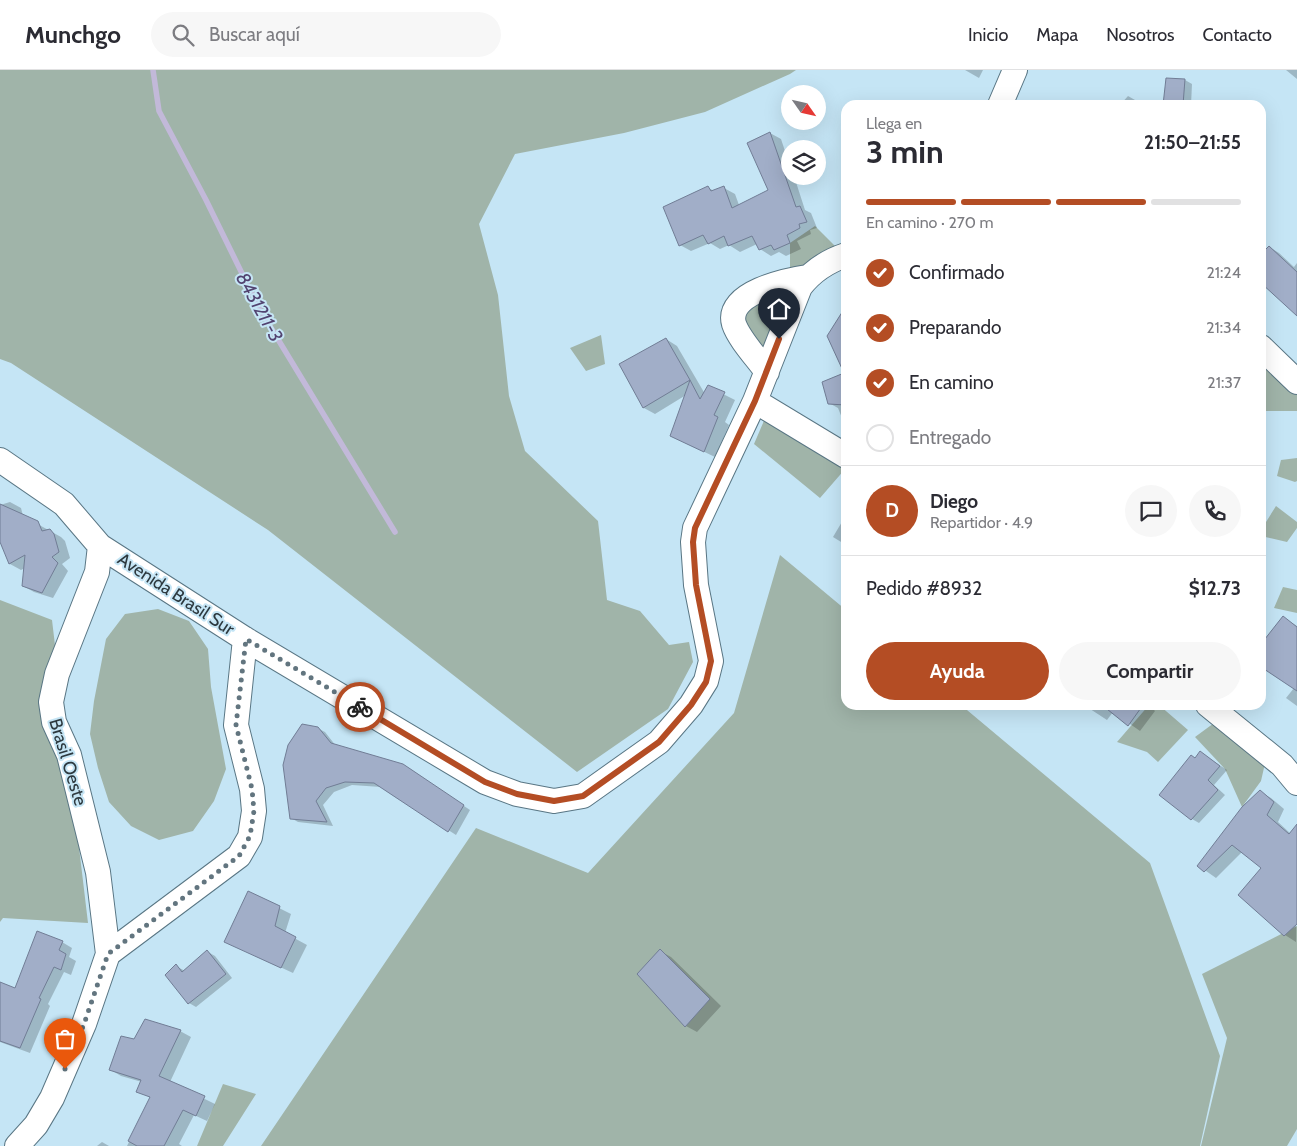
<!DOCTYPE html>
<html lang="es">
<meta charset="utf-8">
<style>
:root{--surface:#fff;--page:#f7f7f7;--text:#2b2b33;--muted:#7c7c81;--line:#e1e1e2;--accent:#b44d24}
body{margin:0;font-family:Cabin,sans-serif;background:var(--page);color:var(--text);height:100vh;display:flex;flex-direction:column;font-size:19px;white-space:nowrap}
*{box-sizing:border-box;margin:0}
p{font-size:16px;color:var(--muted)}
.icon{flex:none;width:28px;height:28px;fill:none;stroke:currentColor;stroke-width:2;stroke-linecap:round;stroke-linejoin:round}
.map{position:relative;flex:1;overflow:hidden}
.details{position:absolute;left:841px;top:30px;width:425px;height:610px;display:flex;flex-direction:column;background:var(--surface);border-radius:15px;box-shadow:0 5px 20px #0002}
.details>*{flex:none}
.needle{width:32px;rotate:124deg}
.buttons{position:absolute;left:781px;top:15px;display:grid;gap:10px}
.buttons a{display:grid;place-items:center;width:45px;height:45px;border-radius:50%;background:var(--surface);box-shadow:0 5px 20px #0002;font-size:25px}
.pin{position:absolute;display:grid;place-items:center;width:42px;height:42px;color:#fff;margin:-51px -21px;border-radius:50% 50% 50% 0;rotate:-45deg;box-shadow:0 0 5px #0007}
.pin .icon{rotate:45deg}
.courier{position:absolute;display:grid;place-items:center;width:50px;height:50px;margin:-25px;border:4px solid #b44d24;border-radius:50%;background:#fff;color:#222;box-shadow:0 1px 6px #0007}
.headline em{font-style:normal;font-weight:700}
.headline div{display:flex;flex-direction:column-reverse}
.headline{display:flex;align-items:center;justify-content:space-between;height:85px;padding:0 25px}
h1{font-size:32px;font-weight:700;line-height:38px}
.bar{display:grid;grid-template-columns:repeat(4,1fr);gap:8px 5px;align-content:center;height:60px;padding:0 25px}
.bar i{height:6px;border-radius:4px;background:var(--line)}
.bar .current{background:var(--accent)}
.bar p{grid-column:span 4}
.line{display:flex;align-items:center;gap:12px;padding:0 25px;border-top:1px solid var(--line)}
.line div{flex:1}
.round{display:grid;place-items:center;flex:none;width:52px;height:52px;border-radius:26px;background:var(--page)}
ol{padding:0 25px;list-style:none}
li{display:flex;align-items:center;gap:15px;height:55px}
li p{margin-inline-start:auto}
li .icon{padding:5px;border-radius:50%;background:var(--accent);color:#fff;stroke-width:4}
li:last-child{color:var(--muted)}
li i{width:28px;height:28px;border:2px solid var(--line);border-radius:50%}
.button{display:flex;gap:10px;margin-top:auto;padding:10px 25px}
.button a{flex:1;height:58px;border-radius:30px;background:var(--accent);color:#fff;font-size:20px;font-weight:700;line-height:58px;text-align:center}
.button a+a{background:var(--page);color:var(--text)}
header{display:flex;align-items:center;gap:30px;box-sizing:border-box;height:70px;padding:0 25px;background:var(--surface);border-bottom:1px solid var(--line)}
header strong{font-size:24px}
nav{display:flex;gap:28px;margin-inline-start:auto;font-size:18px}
.search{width:350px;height:45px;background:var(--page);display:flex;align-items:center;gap:12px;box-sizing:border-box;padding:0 18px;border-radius:28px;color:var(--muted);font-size:19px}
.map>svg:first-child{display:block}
.green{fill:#a0b4a9}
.shadow{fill:#0003}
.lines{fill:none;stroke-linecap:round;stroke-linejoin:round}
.stream{stroke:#c2b9d9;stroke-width:5.5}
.building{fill:#a1aec8;stroke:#717d95}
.minor-casing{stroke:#597684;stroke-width:26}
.minor{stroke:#fff;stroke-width:24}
.done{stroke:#62757f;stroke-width:5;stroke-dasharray:0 9}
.route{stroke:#b44d24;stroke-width:6}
.labels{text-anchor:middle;stroke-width:4;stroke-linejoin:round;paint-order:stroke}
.street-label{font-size:18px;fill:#2d393f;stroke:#c5e5f5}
.water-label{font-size:19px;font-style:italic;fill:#524370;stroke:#c5e5f5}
</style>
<header>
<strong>Munchgo</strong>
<div class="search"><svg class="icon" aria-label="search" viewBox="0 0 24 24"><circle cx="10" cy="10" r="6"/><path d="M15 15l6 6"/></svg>Buscar aquí</div>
<nav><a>Inicio</a><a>Mapa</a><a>Nosotros</a><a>Contacto</a></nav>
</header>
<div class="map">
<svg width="1297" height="1076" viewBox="0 0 1297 1076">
<rect width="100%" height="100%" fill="#c5e5f5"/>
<!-- green -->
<path class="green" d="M 0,0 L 796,0 L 790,4 L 705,42 L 624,63 L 515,84 L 479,154 L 498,225 L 509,326 L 525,381 L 598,451 L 607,530 L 640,541 L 669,575 L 689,572 L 693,592 L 668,639 L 577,702 L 268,460 L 11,293 L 0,289 Z
M 815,156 L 838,179 L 846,173 L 846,177 L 764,280 L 743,287 L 745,228 L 790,205 L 790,173 Z
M 601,265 L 605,294 L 586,301 L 570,278 Z
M 1261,285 L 1297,296 L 1297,341 L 1261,341 Z
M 766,346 L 846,398 L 820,428 L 754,374 Z
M 1297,388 L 1297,411 L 1295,412 L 1277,406 L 1281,390 Z
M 1276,436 L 1297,452 L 1297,458 L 1287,472 L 1261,466 L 1261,460 Z
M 780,485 L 846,540 L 846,635 L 961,635 L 1150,793 L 1220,986 L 1200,1076 L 261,1076 L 476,758 L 588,803 L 734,643 Z
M 1283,517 L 1297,520 L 1297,543 L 1274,538 Z
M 0,530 L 52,550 L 88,853 L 3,848 L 0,852 Z
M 158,539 L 189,551 L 208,579 L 211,617 L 226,699 L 214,731 L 193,761 L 159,770 L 131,756 L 109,732 L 98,698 L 90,664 L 94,631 L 106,569 L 125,544 Z
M 1149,635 L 1159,635 L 1188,660 L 1158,692 L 1147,682 L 1117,672 Z
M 1225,645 L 1266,689 L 1261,711 L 1242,737 L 1225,699 L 1195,667 Z
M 1297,856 L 1297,1059 L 1287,1076 L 1201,1076 L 1227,968 L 1202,904 Z
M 223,1014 L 256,1024 L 223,1076 L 197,1076 Z"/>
<!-- shadow -->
<path class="shadow" d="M 965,0 L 983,0 L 979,8 Z
M 1286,0 L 1297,0 L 1297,9 Z
M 1167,10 L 1185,10 L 1192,14 L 1191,35 L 1164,35 Z
M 1128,26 L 1135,30 L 1141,35 L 1120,35 Z
M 770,63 L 781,69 L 790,96 L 790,106 L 794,106 L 805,140 L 811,143 L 817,158 L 810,160 L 811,164 L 797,171 L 801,179 L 786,186 L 779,182 L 771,186 L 760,179 L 757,174 L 740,182 L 729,175 L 720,179 L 710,173 L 691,181 L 680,175 L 707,117 L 714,121 L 724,118 L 735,124 L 739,135 L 770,120 Z
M 1261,173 L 1267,179 L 1269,177 L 1279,183 L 1294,197 L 1297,193 L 1297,243 L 1261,210 Z
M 846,239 L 846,354 L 844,353 L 838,338 L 829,333 L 846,304 L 828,266 Z
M 666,269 L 677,276 L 705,324 L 709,317 L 735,330 L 725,352 L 729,355 L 715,387 L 671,366 L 686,325 L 655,344 L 644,338 L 620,295 Z
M 10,432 L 21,438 L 23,446 L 61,467 L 65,471 L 70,488 L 62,494 L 68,501 L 53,528 L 34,522 L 23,516 L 25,498 L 21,500 L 10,494 L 0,469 L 0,435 Z
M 846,445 L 846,475 L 833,467 Z
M 1284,548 L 1297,556 L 1297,636 L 1286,628 L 1294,618 Z
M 1084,635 L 1149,635 L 1155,641 L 1140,661 L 1113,642 L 1107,650 Z
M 317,658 L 325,662 L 336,676 L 410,700 L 470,740 L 456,765 L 381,717 L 352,715 L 334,722 L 323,735 L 333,756 L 298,752 L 291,748 Z
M 1207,687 L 1227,700 L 1214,715 L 1225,725 L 1199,753 L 1192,749 L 1195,689 Z
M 1260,722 L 1271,728 L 1284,739 L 1278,752 L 1291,764 L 1297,756 L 1296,872 L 1285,865 L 1240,825 L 1262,798 L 1243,781 L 1216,808 L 1199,796 Z
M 249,823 L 291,844 L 285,863 L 307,875 L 293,903 L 237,877 Z
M 62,872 L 72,878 L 69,887 L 76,891 L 71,905 L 64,902 L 48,934 L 50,936 L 30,983 L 0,972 L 0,913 L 16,920 Z
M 660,881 L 671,887 L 721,936 L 697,962 L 686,956 L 638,904 Z
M 208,882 L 215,886 L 232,908 L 196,937 L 189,933 L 176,896 L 185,901 Z
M 180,961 L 191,967 L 170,1012 L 215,1034 L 207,1051 L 194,1045 L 179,1074 L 182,1076 L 127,1076 L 151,1028 L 138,1021 L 142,1012 L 121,1006 L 111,1000 L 135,971 Z
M 102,1072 L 109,1076 L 97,1076 Z"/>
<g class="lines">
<!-- stream -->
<path class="stream" d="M 153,0 L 159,41 L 206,130 L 259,238 L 395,462"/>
</g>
<!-- building -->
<path class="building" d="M 1166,8 L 1185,9 L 1183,35 L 1163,35 Z
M 770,62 L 796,137 L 800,136 L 807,152 L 799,154 L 800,158 L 787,165 L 790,173 L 774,180 L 771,175 L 759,180 L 752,166 L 728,176 L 724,166 L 708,174 L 703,165 L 679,176 L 663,137 L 708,116 L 711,121 L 724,116 L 732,138 L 768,120 L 747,73 Z
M 1269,176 L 1297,202 L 1297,246 L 1261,213 L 1261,184 Z
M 846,236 L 846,335 L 828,334 L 822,312 L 844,303 L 827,266 Z
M 666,268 L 690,310 L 643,338 L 619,294 Z
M 690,310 L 700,329 L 708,315 L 725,322 L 714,345 L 718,347 L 704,382 L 670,366 Z
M 0,434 L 38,451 L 42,461 L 50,459 L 54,464 L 59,482 L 52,487 L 58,493 L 42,523 L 22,516 L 25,485 L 9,494 L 0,472 Z
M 1283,546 L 1297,557 L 1297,621 L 1261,597 L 1261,574 Z
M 1102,635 L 1143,635 L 1128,656 Z
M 302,654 L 318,657 L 331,673 L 403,694 L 464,735 L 448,762 L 374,713 L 345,712 L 326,718 L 316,731 L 327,752 L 290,749 L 283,695 L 288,675 Z
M 1200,681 L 1220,696 L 1208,710 L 1218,720 L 1191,750 L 1159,725 L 1191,685 L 1195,688 Z
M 1260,720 L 1274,732 L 1267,745 L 1289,764 L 1297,754 L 1297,854 L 1284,866 L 1238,825 L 1261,798 L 1232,775 L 1204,802 L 1197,796 L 1242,737 Z
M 248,821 L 280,836 L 275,856 L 296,867 L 281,898 L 224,872 Z
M 37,861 L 63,871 L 59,880 L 66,884 L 61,900 L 54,897 L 39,928 L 41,929 L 20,978 L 0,971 L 0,912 L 15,918 Z
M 660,879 L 710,929 L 685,957 L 637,904 Z
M 207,880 L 226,904 L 188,934 L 165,905 L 176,894 L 182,902 Z
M 145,949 L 181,960 L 159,1006 L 205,1026 L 196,1046 L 183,1040 L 164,1076 L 137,1076 L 128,1071 L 150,1027 L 136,1022 L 141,1010 L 109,1000 L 121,966 L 134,969 Z"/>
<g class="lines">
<!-- minor casing -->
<g class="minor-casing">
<path id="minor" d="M 1000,35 L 1015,0
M 1261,277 L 1297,312
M 767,302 C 757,288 739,269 734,254 C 725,223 787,210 807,207
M 755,331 L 846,386
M 0,390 L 64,434 L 100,476 L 245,569 L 485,712 L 517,724 L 554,731 L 583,726 L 659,672 L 691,635 L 706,611 L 711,591 L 696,515 L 693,472 L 695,458 L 755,331 L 800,217 C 812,201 828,191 846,185
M 100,476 L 97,502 L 57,604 L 51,632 L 54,652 L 69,685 L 98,802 L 108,884
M 1208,635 L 1282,695 L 1297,713
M 17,1076 L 36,1055 L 52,1028 L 84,954 L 108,884 L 239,786 L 250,767 L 254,741 L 252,719 L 236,655 L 245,569"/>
</g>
<!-- minor -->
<use href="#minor" class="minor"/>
</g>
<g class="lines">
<!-- done -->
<path class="done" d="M 65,999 L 84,954 L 108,884 L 239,786 L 250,766 L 254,741 L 252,719 L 236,655 L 246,569 L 360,637"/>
<!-- route -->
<path class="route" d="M 360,637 L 485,712 L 517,724 L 554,731 L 583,726 L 659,672 L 691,635 L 706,612 L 711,591 L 696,515 L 693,472 L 695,458 L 755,331 L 779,269"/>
</g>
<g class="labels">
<!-- street labels -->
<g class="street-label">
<text transform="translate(176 524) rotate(33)" y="6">Avenida Brasil Sur</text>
<text transform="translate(68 692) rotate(73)" y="6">Brasil Oeste</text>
</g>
<!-- water labels -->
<g class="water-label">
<text transform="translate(260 237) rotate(61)" y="7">8431211-3</text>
</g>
</g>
</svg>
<div class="buttons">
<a><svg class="needle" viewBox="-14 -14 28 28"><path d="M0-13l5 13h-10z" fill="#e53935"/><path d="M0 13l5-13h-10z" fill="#7c7c81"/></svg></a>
<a><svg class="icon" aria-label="layers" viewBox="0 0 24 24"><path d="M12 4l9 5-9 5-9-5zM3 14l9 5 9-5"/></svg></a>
</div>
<div class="pin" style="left:65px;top:999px;background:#ea580c"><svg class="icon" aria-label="bag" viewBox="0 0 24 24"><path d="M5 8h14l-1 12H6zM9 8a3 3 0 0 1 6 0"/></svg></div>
<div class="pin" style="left:779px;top:269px;background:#1f2937"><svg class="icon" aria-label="home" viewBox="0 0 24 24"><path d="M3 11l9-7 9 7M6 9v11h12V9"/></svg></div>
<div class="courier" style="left:360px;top:637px"><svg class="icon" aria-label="bike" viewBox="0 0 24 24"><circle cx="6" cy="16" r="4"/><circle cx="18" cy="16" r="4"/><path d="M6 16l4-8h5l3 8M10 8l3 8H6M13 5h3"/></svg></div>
<section class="details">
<div class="headline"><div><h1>3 min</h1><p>Llega en</p></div><em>21:50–21:55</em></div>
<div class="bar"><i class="current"></i><i class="current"></i><i class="current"></i><i></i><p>En camino · 270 m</p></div>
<ol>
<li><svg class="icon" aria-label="check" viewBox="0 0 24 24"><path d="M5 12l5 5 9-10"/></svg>Confirmado<p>21:24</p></li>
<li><svg class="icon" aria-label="check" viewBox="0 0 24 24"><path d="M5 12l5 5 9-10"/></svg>Preparando<p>21:34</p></li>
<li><svg class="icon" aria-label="check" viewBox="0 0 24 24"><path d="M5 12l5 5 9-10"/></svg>En camino<p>21:37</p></li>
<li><i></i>Entregado</li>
</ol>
<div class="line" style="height:90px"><b class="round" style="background:var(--accent);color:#fff">D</b><div><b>Diego</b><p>Repartidor · 4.9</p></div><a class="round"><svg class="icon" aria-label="chat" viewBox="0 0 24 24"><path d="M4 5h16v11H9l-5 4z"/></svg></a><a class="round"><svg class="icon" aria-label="phone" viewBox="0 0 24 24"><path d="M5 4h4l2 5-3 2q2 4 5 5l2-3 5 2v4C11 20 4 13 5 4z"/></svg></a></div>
<div class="line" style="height:65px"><div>Pedido #8932</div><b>$12.73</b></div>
<div class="button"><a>Ayuda</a><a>Compartir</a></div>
</section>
</div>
